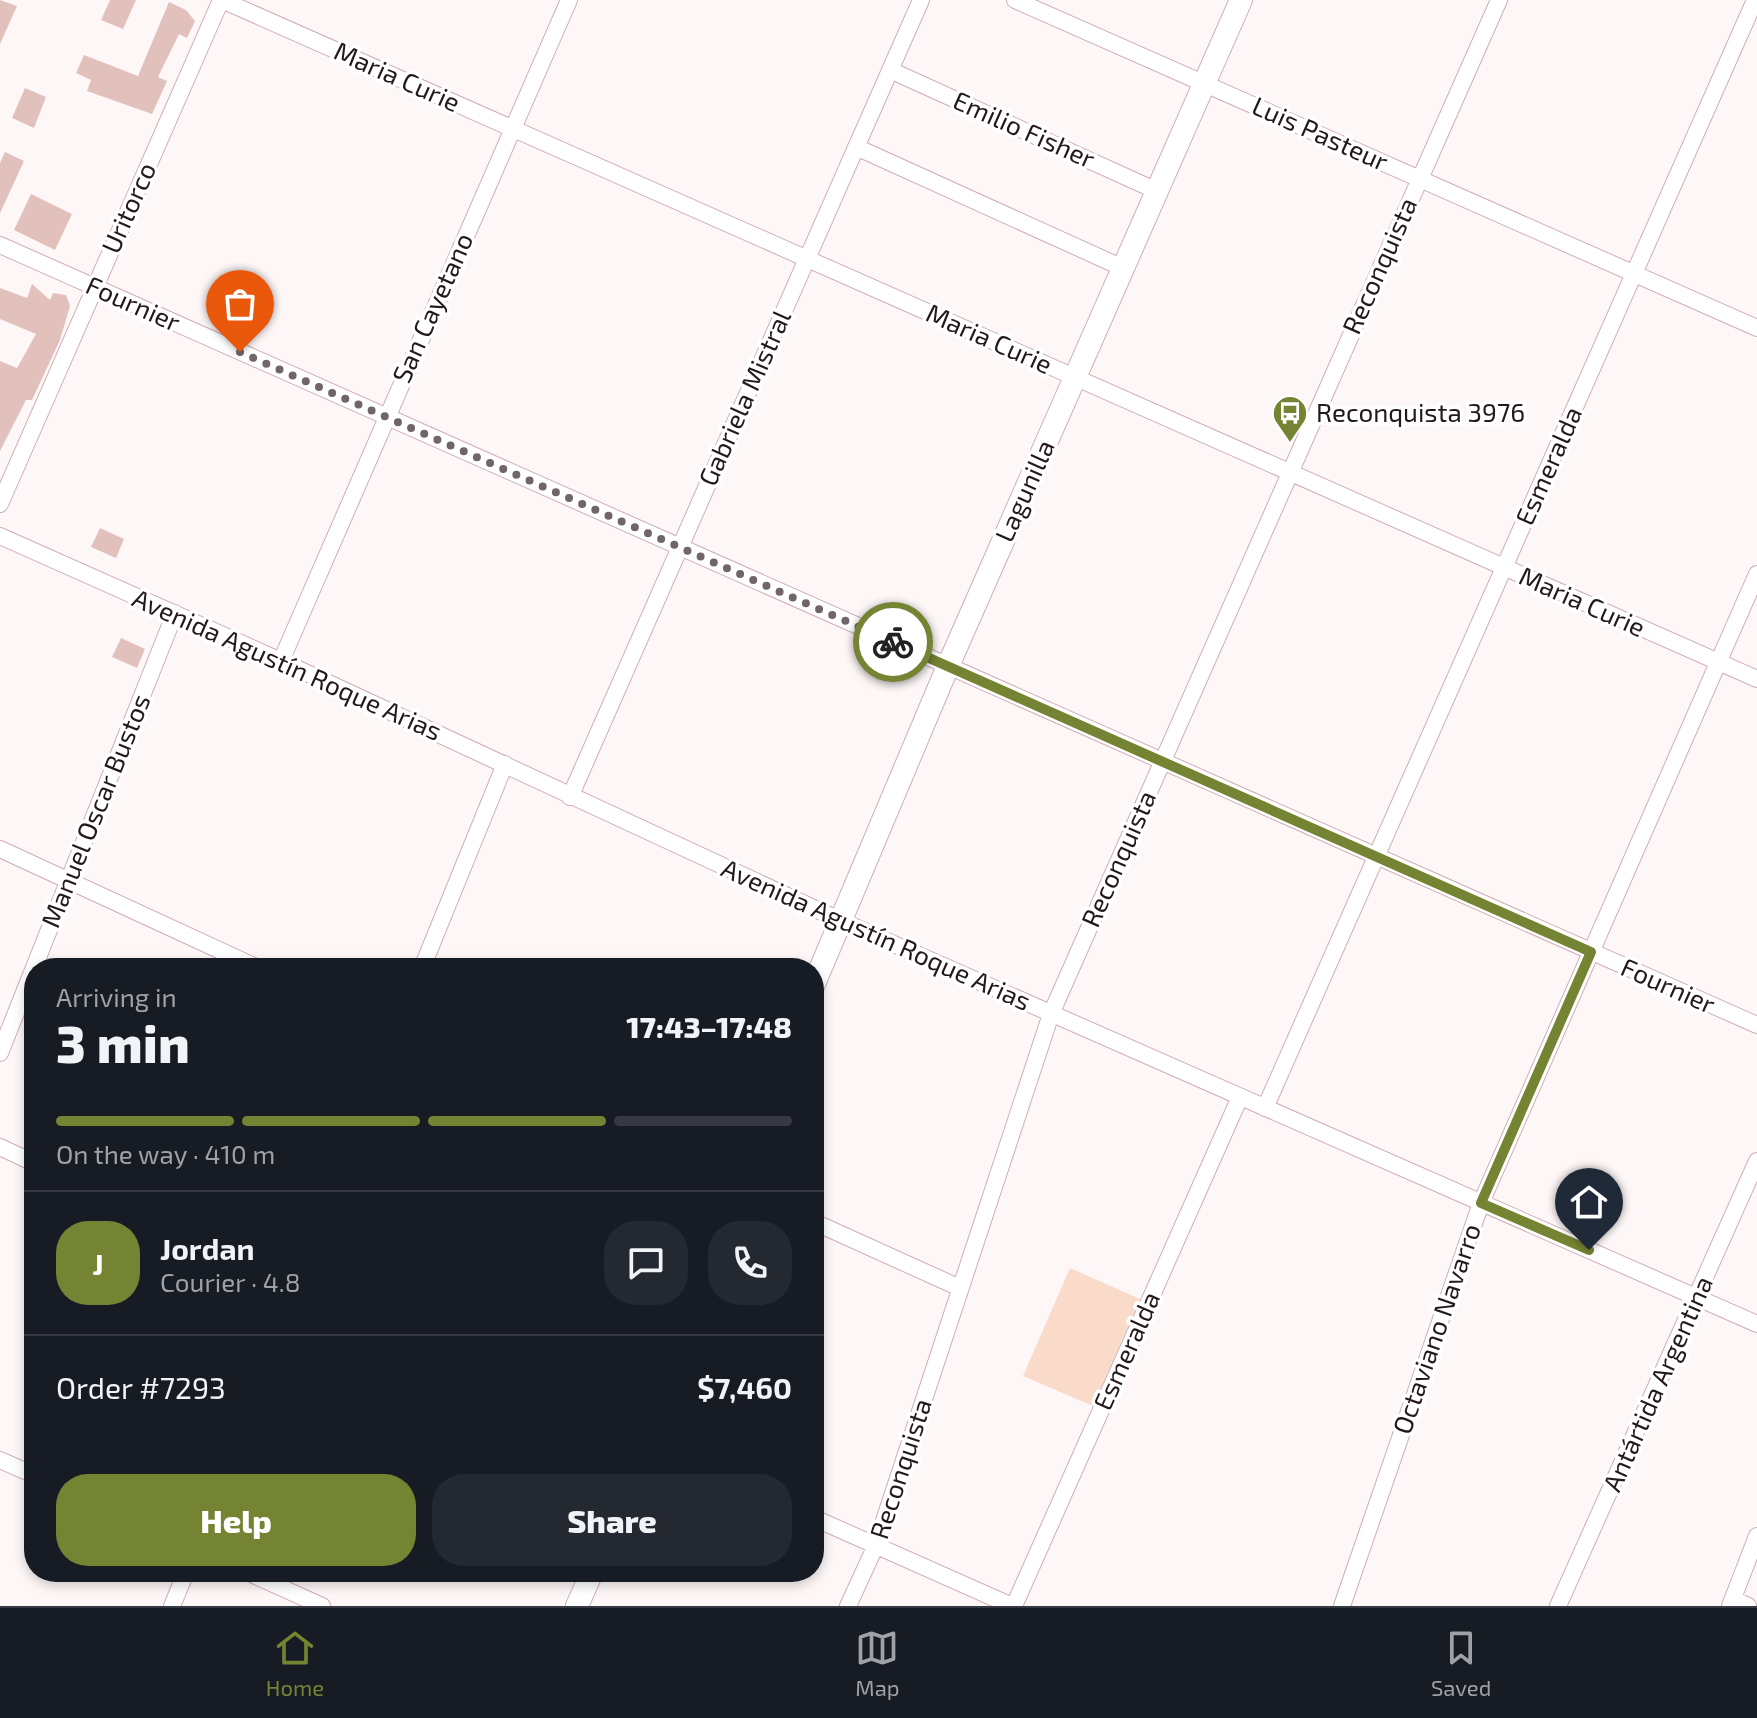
<!DOCTYPE html>
<meta charset="utf-8">
<style>
:root{--surface:#171b24;--page:#242831;--text:#f1f3f6;--muted:#9ea1a6;--line:#363941;--accent:#758432}
body{margin:0;font-family:"Exo 2",sans-serif;background:var(--page);color:var(--text);height:100vh;display:flex;flex-direction:column;font-size:30px;white-space:nowrap}
*{box-sizing:border-box;margin:0}
p{font-size:26px;color:var(--muted)}
.icon{flex:none;width:44px;height:44px;fill:none;stroke:currentColor;stroke-width:2;stroke-linecap:round;stroke-linejoin:round}
.map{position:relative;flex:1;overflow:hidden}
.details{position:absolute;left:24px;top:958px;width:800px;height:624px;display:flex;flex-direction:column;background:var(--surface);border-radius:32px;box-shadow:0 4px 12px #0003}
.details>*{flex:none}
.pin{position:absolute;display:grid;place-items:center;width:68px;height:68px;color:#fff;margin:-82px -34px;border-radius:50% 50% 50% 0;rotate:-45deg;box-shadow:0 0 8px #0007}
.pin .icon{rotate:45deg}
.courier{position:absolute;display:grid;place-items:center;width:80px;height:80px;margin:-40px;border:6px solid #758432;border-radius:50%;background:#fff;color:#222;box-shadow:0 2px 10px #0007}
.summary em{font-style:normal;font-weight:800}
.summary div{display:flex;flex-direction:column-reverse}
.summary{display:flex;align-items:center;justify-content:space-between;height:136px;padding:0 32px}
h1{font-size:52px;font-weight:800;line-height:60px}
.bar{display:grid;grid-template-columns:repeat(4,1fr);gap:12px 8px;align-content:center;height:96px;padding:0 32px}
.bar i{height:10px;border-radius:6px;background:var(--line)}
.bar .on{background:var(--accent)}
.bar p{grid-column:span 4}
.line{display:flex;align-items:center;gap:20px;padding:0 32px;border-top:2px solid var(--line)}
.line div{flex:1}
.round{display:grid;place-items:center;flex:none;width:84px;height:84px;border-radius:32px;background:var(--page)}
.primary-button{display:flex;gap:16px;margin-top:auto;padding:16px 32px}
.primary-button a{flex:1;height:92px;border-radius:32px;background:var(--accent);color:#fff;font-size:32px;font-weight:800;line-height:92px;text-align:center}
.primary-button a+a{background:var(--page);color:var(--text)}
.tabs{display:flex;justify-content:space-around;align-items:center;height:112px;border-top:2px solid var(--line);background:var(--surface);font-size:22px;color:var(--muted)}
.tabs a{display:grid;justify-items:center;gap:4px}
.tabs .on{color:var(--accent)}
.map>svg:first-child{display:block}
.green{fill:#fadbca}
.building{fill:#e2c1bd}
.lines{fill:none;stroke-linecap:round;stroke-linejoin:round}
.street-casing{stroke:#cfaeb5;stroke-width:18}
.secondary-casing{stroke:#cfaeb5;stroke-width:24}
.street{stroke:#fff;stroke-width:16}
.secondary{stroke:#fff;stroke-width:22}
.done{stroke:#706668;stroke-width:8;stroke-dasharray:0 14.4}
.route{stroke:#758432;stroke-width:10}
.labels{text-anchor:middle;stroke-width:7;stroke-linejoin:round;paint-order:stroke}
.street-label{font-size:26px;fill:#23181a;stroke:#fff}
.poi-label{font-size:26px;fill:#23181a;stroke:#fff;text-anchor:start}
</style>
<div class="map">
<svg width="1757" height="1606" viewBox="0 0 1757 1606">
<rect width="100%" height="100%" fill="#fef7f8"/>
<!-- green -->
<path class="green" d="M 1070,1268 L 1140,1299 L 1093,1406 L 1023,1376 Z"/>
<!-- building -->
<path class="building" d="M 0,0 L 17,6 L 0,44 Z
M 110,0 L 136,0 L 123,29 L 101,20 Z
M 169,2 L 186,10 L 195,21 L 187,38 L 179,34 L 158,77 L 167,81 L 152,114 L 87,91 L 91,80 L 76,73 L 84,55 L 138,76 Z
M 25,88 L 46,97 L 34,128 L 12,118 Z
M 5,152 L 24,161 L 0,213 L 0,163 Z
M 31,194 L 72,214 L 55,250 L 14,230 Z
M 32,284 L 50,300 L 53,293 L 66,295 L 70,306 L 60,340 L 32,400 L 26,400 L 0,451 L 0,361 L 17,368 L 36,334 L 0,319 L 0,288 L 27,298 Z
M 100,528 L 124,539 L 116,558 L 91,547 Z
M 121,638 L 145,649 L 137,668 L 112,657 Z"/>
<g class="lines">
<!-- street casing -->
<g class="street-casing">
<path id="street" d="M 222,0 L 1757,679
M 1015,0 L 1757,328
M 890,70 L 1157,191
M 856,147 L 1123,268
M 0,245 L 1757,1025
M 0,504 L 221,0
M 0,536 L 281,661 L 839,920 L 1757,1324
M 281,661 L 569,0
M 570,797 L 921,0
M 0,849 L 258,968
M 422,968 L 505,764
M 0,1053 L 175,613
M 1265,1108 L 1755,0
M 0,1147 L 34,1163
M 814,1222 L 960,1288
M 0,1460 L 34,1475
M 814,1518 L 1012,1606
M 247,1572 L 322,1606
M 1733,1599 L 1748,1606
M 172,1606 L 186,1572
M 848,1606 L 876,1545 L 1051,1014 L 1499,0
M 1014,1606 L 1240,1097
M 1342,1606 L 1481,1203 L 1757,574
M 1558,1606 L 1757,1161
M 1730,1606 L 1757,1536"/>
</g>
<!-- secondary casing -->
<g class="secondary-casing">
<path id="secondary" d="M 814,984 L 948,666 L 1241,0
M 577,1606 L 592,1572"/>
</g>
<!-- street -->
<use href="#street" class="street"/>
<!-- secondary -->
<use href="#secondary" class="secondary"/>
</g>
<g class="lines">
<!-- done -->
<path class="done" d="M 240,352 L 893,642"/>
<!-- route -->
<path class="route" d="M 893,642 L 1591,952 L 1481,1203 L 1589,1250"/>
</g>
<!-- icons -->
<defs>
<g id="bus-pin" transform="scale(1.8)"><path d="M0 17L-7.5 6A9.5 9.5 0 1 1 7.5 6Z" fill="#758432" stroke="#fff"/><path d="M-5-6H5V4H4V6H2V4H-2V6H-4V4H-5ZM-3.5-4V0h7V-4ZM-3.5 1.2v1.5H-2V1.2ZM2 1.2v1.5H3.5V1.2Z" fill="#fff"/></g>
</defs>
<g fill-rule="evenodd">
<use href="#bus-pin" x="1290" y="413"/>
</g>
<g class="labels">
<!-- street labels -->
<g class="street-label">
<text transform="translate(397 77) rotate(24)" y="9">Maria Curie</text>
<text transform="translate(1024 130) rotate(24)" y="9">Emilio Fisher</text>
<text transform="translate(1320 134) rotate(24)" y="9">Luis Pasteur</text>
<text transform="translate(129 208) rotate(-66)" y="9">Uritorco</text>
<text transform="translate(1380 266) rotate(-66)" y="9">Reconquista</text>
<text transform="translate(133 304) rotate(24)" y="9">Fournier</text>
<text transform="translate(433 308) rotate(-66)" y="9">San Cayetano</text>
<text transform="translate(989 339) rotate(24)" y="9">Maria Curie</text>
<text transform="translate(745 398) rotate(-66)" y="9">Gabriela Mistral</text>
<text transform="translate(1549 466) rotate(-66)" y="9">Esmeralda</text>
<text transform="translate(1025 491) rotate(-66)" y="9">Lagunilla</text>
<text transform="translate(1582 602) rotate(24)" y="9">Maria Curie</text>
<text transform="translate(287 665) rotate(24)" y="9">Avenida Agustín Roque Arias</text>
<text transform="translate(96 811) rotate(-68)" y="9">Manuel Oscar Bustos</text>
<text transform="translate(1119 859) rotate(-66)" y="9">Reconquista</text>
<text transform="translate(876 935) rotate(24)" y="9">Avenida Agustín Roque Arias</text>
<text transform="translate(1668 986) rotate(24)" y="9">Fournier</text>
<text transform="translate(1437 1329) rotate(-71)" y="9">Octaviano Navarro</text>
<text transform="translate(1127 1351) rotate(-66)" y="9">Esmeralda</text>
<text transform="translate(1658 1384) rotate(-66)" y="9">Antártida Argentina</text>
<text transform="translate(901 1469) rotate(-72)" y="9">Reconquista</text>
</g>
<!-- poi labels -->
<g class="poi-label">
<text x="1316" y="422">Reconquista 3976</text>
</g>
</g>
</svg>
<div class="pin" style="left:240px;top:352px;background:#ea580c"><svg class="icon" aria-label="bag" viewBox="0 0 24 24"><path d="M5 8h14l-1 12H6zM9 8a3 3 0 0 1 6 0"/></svg></div>
<div class="pin" style="left:1589px;top:1250px;background:#1f2937"><svg class="icon" aria-label="home" viewBox="0 0 24 24"><path d="M3 11l9-7 9 7M6 9v11h12V9"/></svg></div>
<div class="courier" style="left:893px;top:642px"><svg class="icon" aria-label="bike" viewBox="0 0 24 24"><circle cx="6" cy="16" r="4"/><circle cx="18" cy="16" r="4"/><path d="M6 16l4-8h5l3 8M10 8l3 8H6M13 5h3"/></svg></div>
<section class="details">
<div class="summary"><div><h1>3 min</h1><p>Arriving in</p></div><em>17:43–17:48</em></div>
<div class="bar"><i class="on"></i><i class="on"></i><i class="on"></i><i></i><p>On the way · 410 m</p></div>
<div class="line" style="height:144px"><b class="round" style="background:var(--accent);color:#fff">J</b><div><b>Jordan</b><p>Courier · 4.8</p></div><a class="round"><svg class="icon" aria-label="chat" viewBox="0 0 24 24"><path d="M4 5h16v11H9l-5 4z"/></svg></a><a class="round"><svg class="icon" aria-label="phone" viewBox="0 0 24 24"><path d="M5 4h4l2 5-3 2q2 4 5 5l2-3 5 2v4C11 20 4 13 5 4z"/></svg></a></div>
<div class="line" style="height:104px"><div>Order #7293</div><b>$7,460</b></div>
<div class="primary-button"><a>Help</a><a>Share</a></div>
</section>
</div>
<nav class="tabs">
<a class="on"><svg class="icon" aria-label="home" viewBox="0 0 24 24"><path d="M3 11l9-7 9 7M6 9v11h12V9"/></svg>Home</a>
<a><svg class="icon" aria-label="map" viewBox="0 0 24 24"><path d="M3 6l6-2 6 2 6-2v14l-6 2-6-2-6 2zM9 4v14M15 6v14"/></svg>Map</a>
<a><svg class="icon" aria-label="saved" viewBox="0 0 24 24"><path d="M7 4h10v16l-5-4-5 4z"/></svg>Saved</a>
</nav>
